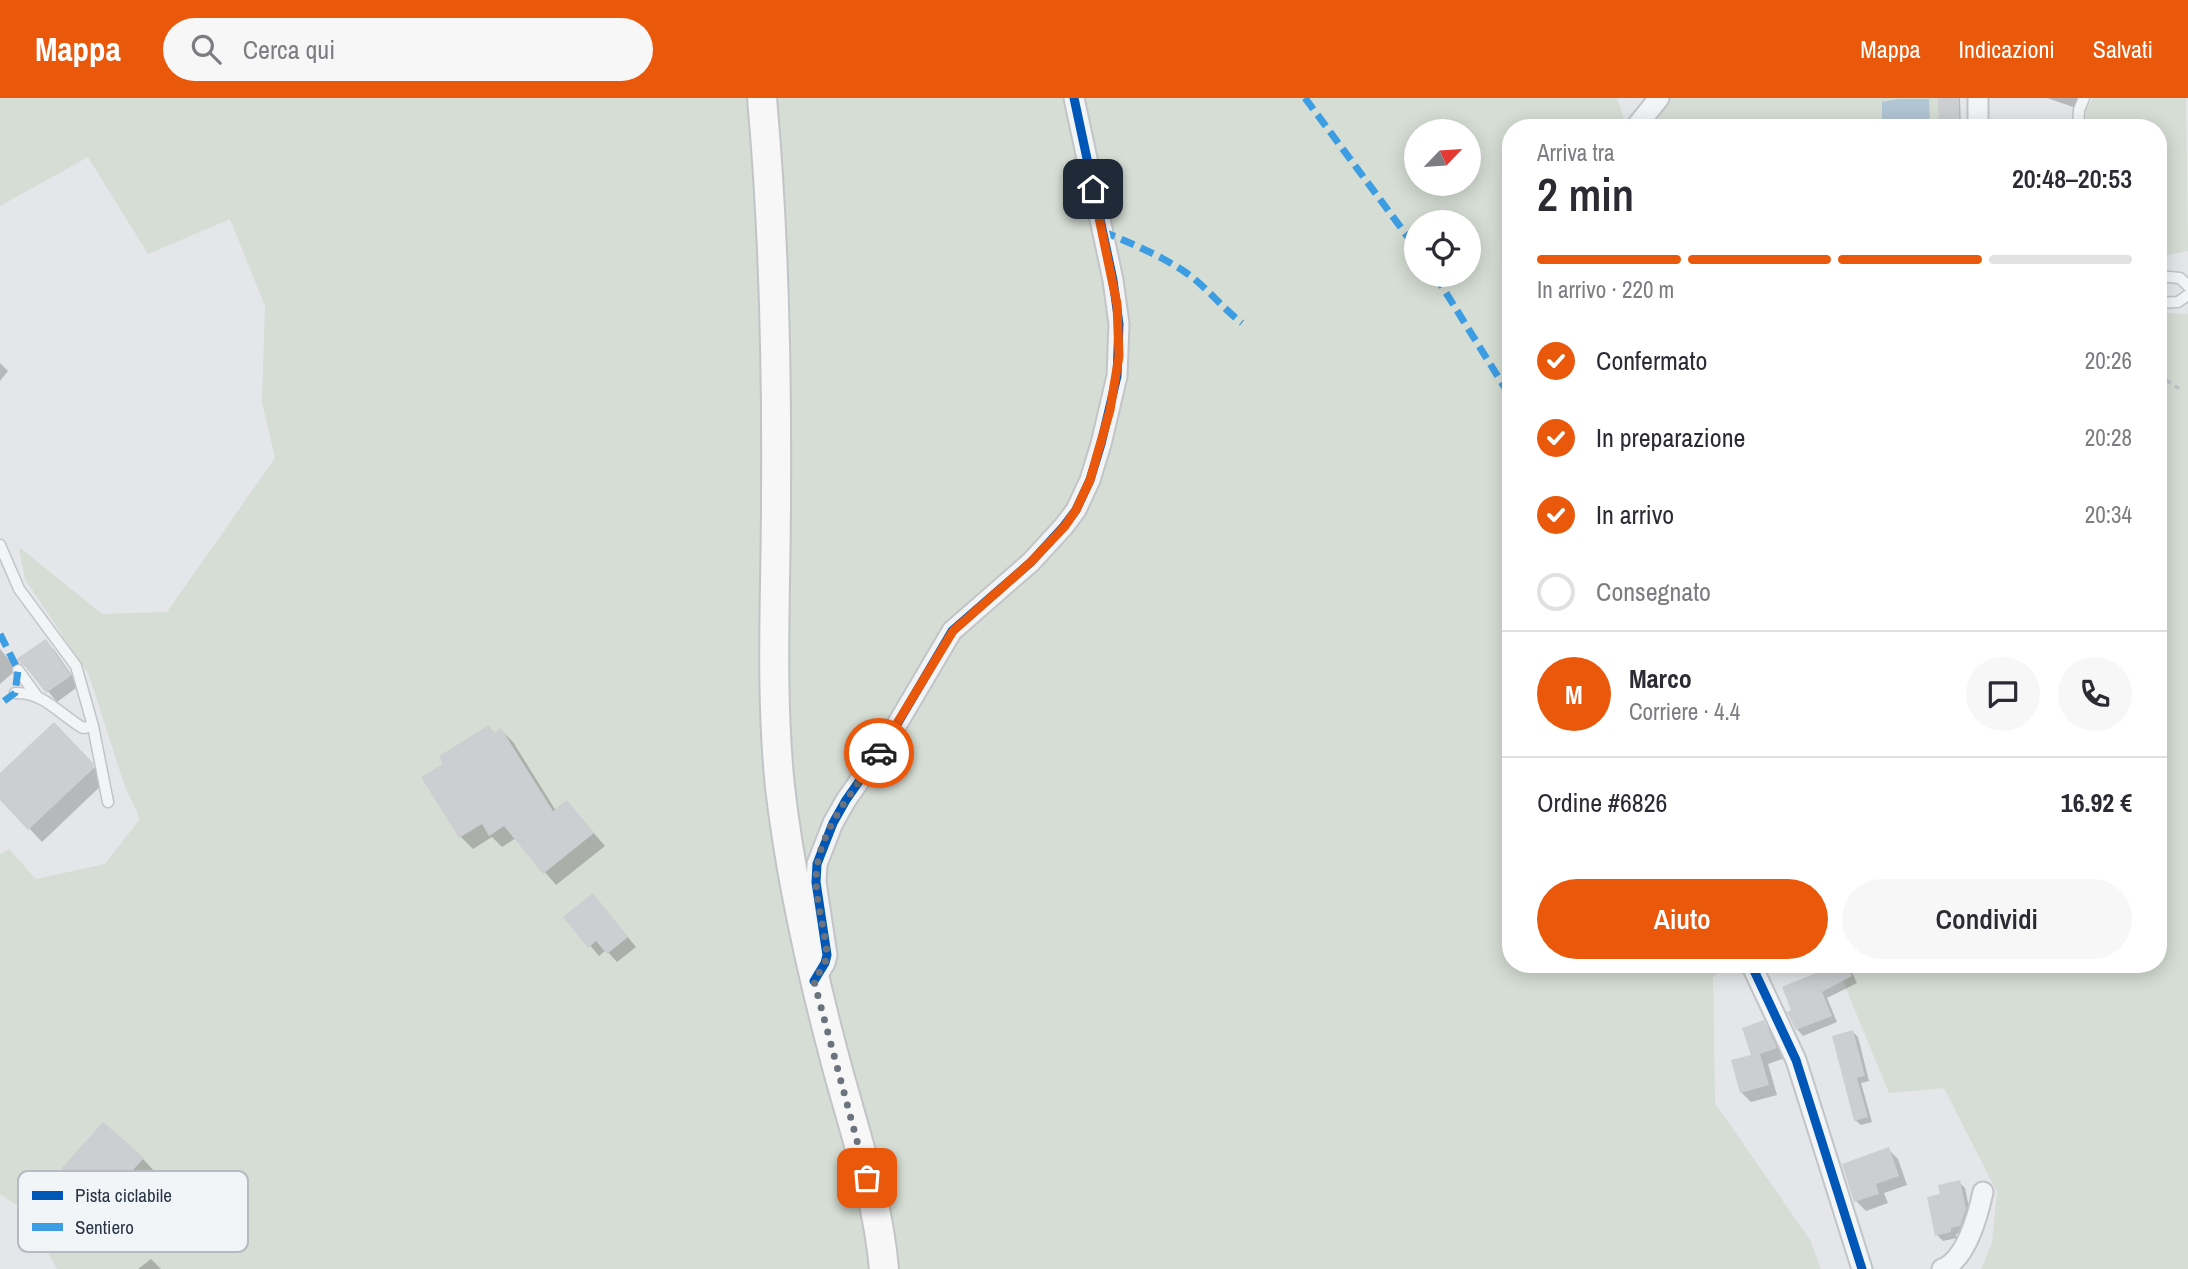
<!DOCTYPE html>
<html lang="it">
<meta charset="utf-8">
<style>
:root{--surface:#fff;--page:#f7f7f7;--text:#2b2b33;--muted:#7c7c81;--line:#e1e1e2;--accent:#ea580c}
body{margin:0;font-family:"Archivo Narrow",sans-serif;background:var(--page);color:var(--text);height:100vh;display:flex;flex-direction:column;font-size:26px;white-space:nowrap}
*{box-sizing:border-box;margin:0}
p{font-size:23px;color:var(--muted)}
.icon{flex:none;width:38px;height:38px;fill:none;stroke:currentColor;stroke-width:2;stroke-linecap:round;stroke-linejoin:round}
.map{position:relative;flex:1;overflow:hidden}
.drawer{position:absolute;left:1502px;top:21px;width:665px;height:854px;display:flex;flex-direction:column;background:var(--surface);border-radius:28px;box-shadow:0 4px 18px #0003}
.drawer>*{flex:none}
.needle{width:46px;rotate:65deg}
.tools{position:absolute;left:1404px;top:21px;display:grid;gap:14px}
.tools a{display:grid;place-items:center;width:77px;height:77px;border-radius:50%;background:var(--surface);box-shadow:0 4px 18px #0003;font-size:35px}
.pin{position:absolute;display:grid;place-items:center;width:60px;height:60px;color:#fff;margin:-30px;border-radius:14px;box-shadow:0 4px 10px #0006}
.courier{position:absolute;display:grid;place-items:center;width:70px;height:70px;margin:-35px;border:5px solid #ea580c;border-radius:50%;background:#fff;color:#222;box-shadow:0 2px 9px #0007}
.head em{font-style:normal;font-weight:600}
.head div{display:flex;flex-direction:column-reverse}
.head{display:flex;align-items:center;justify-content:space-between;height:119px;padding:0 35px}
h1{font-size:46px;font-weight:600;line-height:52px}
.bar{display:grid;grid-template-columns:repeat(4,1fr);gap:10px 7px;align-content:center;height:84px;padding:0 35px}
.bar i{height:9px;border-radius:5px;background:var(--line)}
.bar .current{background:var(--accent)}
.bar p{grid-column:span 4}
.line{display:flex;align-items:center;gap:18px;padding:0 35px;border-top:2px solid var(--line)}
.line div{flex:1}
.round{display:grid;place-items:center;flex:none;width:74px;height:74px;border-radius:37px;background:var(--page)}
ol{padding:0 35px;list-style:none}
li{display:flex;align-items:center;gap:21px;height:77px}
li p{margin-inline-start:auto}
li .icon{padding:7px;border-radius:50%;background:var(--accent);color:#fff;stroke-width:4}
li:last-child{color:var(--muted)}
li i{width:38px;height:38px;border:4px solid var(--line);border-radius:50%}
.cta{display:flex;gap:14px;margin-top:auto;padding:14px 35px}
.cta a{flex:1;height:80px;border-radius:42px;background:var(--accent);color:#fff;font-size:28px;font-weight:600;line-height:80px;text-align:center}
.cta a+a{background:var(--page);color:var(--text)}
header{display:flex;align-items:center;gap:42px;box-sizing:border-box;height:98px;padding:0 35px;background:var(--accent);color:#fff}
header strong{font-size:33px}
nav{display:flex;gap:38px;margin-inline-start:auto;font-size:24px}
.search{width:490px;height:63px;background:var(--page);display:flex;align-items:center;gap:18px;box-sizing:border-box;padding:0 24px;border-radius:38px;color:var(--muted);font-size:26px}
.map>svg:first-child{display:block}
.green{fill:#d5ddd4;fill-rule:evenodd}
.water{fill:#b1c5d5}
.shadow{fill:#0003}
.building{fill:#ccced1}
.lines{fill:none;stroke-linecap:round;stroke-linejoin:round}
.service-casing{stroke:#c2c4c7;stroke-width:13}
.minor-casing{stroke:#c2c4c7;stroke-width:23}
.secondary-casing{stroke:#c2c4c7;stroke-width:32}
.path{stroke:#c3c5c9;stroke-width:3.5;stroke-dasharray:5 5;stroke-linecap:butt}
.service{stroke:#f3f4f6;stroke-width:10}
.minor{stroke:#f3f4f6;stroke-width:19}
.secondary{stroke:#f7f7f7;stroke-width:28}
.quiet{stroke:#3d9de3;stroke-width:7;stroke-dasharray:14 7;stroke-linecap:butt}
.cycleway-casing{stroke:#f1f5f8;stroke-width:13}
.cycleway{stroke:#0057b8;stroke-width:9}
.done{stroke:#6a737e;stroke-width:7;stroke-dasharray:0 12.6}
.route{stroke:#ea580c;stroke-width:9}
.key{fill:#f1f5f8;stroke:#b5bbc2;stroke-width:2}
.key-label{font-size:19px;fill:#293544}
</style>
<header>
<strong>Mappa</strong>
<div class="search"><svg class="icon" aria-label="search" viewBox="0 0 24 24"><circle cx="10" cy="10" r="6"/><path d="M15 15l6 6"/></svg>Cerca qui</div>
<nav><a>Mappa</a><a>Indicazioni</a><a>Salvati</a></nav>
</header>
<div class="map">
<svg width="2188" height="1171" viewBox="0 0 2188 1171">
<rect width="100%" height="100%" fill="#e4e6e9"/>
<!-- green -->
<path class="green" d="M 0,0 L 1617,0 L 1627,30 L 1510,30 L 1510,866 L 1728,866 L 1713,879 L 1715,1005 L 1810,1142 L 1821,1171 L 57,1171 L 25,1113 L 0,1096 L 0,756 L 9,751 L 36,781 L 105,766 L 140,721 L 124,686 L 89,577 L 25,481 L 19,449 L 102,516 L 167,514 L 275,360 L 262,304 L 265,208 L 230,121 L 148,156 L 88,59 L 0,108 ZM 1416,33 L 1468,33 L 1468,86 L 1416,86 ZM 1416,124 L 1468,124 L 1468,177 L 1416,177 Z
M 1671,0 L 1959,0 L 1959,30 L 1657,30 L 1657,22 Z
M 2093,0 L 2186,0 L 2188,153 L 2158,159 L 2158,30 L 2085,30 L 2086,11 Z
M 2158,215 L 2188,216 L 2188,1171 L 1981,1171 L 1992,1145 L 1997,1094 L 1944,990 L 1889,995 L 1836,866 L 2158,866 Z"/>
<!-- water -->
<path class="water" d="M 1899,1 L 1929,1 L 1930,30 L 1882,29 L 1882,4 Z"/>
<!-- shadow -->
<path class="shadow" d="M 1939,0 L 1960,0 L 1961,30 L 1941,30 Z
M 2047,0 L 2083,0 L 2079,11 Z
M 0,265 L 8,273 L 0,283 Z
M 46,543 L 55,553 L 79,588 L 57,604 L 32,574 L 17,562 Z
M 0,551 L 17,571 L 0,586 Z
M 489,629 L 495,636 L 501,632 L 513,644 L 556,713 L 567,704 L 605,748 L 556,787 L 516,740 L 502,749 L 492,739 L 473,751 L 461,739 L 424,680 L 445,666 Z
M 67,639 L 106,683 L 42,744 L 0,699 L 0,677 Z
M 593,797 L 636,849 L 617,864 L 606,852 L 599,858 L 566,819 Z
M 1813,866 L 1848,866 L 1857,885 L 1827,900 L 1837,924 L 1803,938 L 1797,931 L 1819,876 Z
M 1763,924 L 1773,934 L 1785,960 L 1768,966 L 1777,997 L 1751,1004 L 1741,994 Z
M 1853,934 L 1858,939 L 1869,983 L 1861,985 L 1872,1024 L 1861,1027 L 1855,1022 Z
M 1888,1051 L 1898,1061 L 1907,1087 L 1884,1095 L 1888,1105 L 1866,1113 L 1856,1103 Z
M 143,1061 L 155,1074 L 122,1112 L 131,1121 L 102,1155 L 52,1111 Z
M 1959,1084 L 1965,1090 L 1971,1119 L 1966,1134 L 1956,1136 L 1957,1140 L 1943,1143 L 1937,1137 L 1942,1097 Z
M 151,1161 L 161,1171 L 138,1171 Z"/>
<!-- building -->
<path class="building" d="M 1938,0 L 1959,0 L 1959,30 L 1939,30 Z
M 46,541 L 71,578 L 46,595 L 24,567 L 15,562 Z
M 54,624 L 93,665 L 94,670 L 28,732 L 0,702 L 0,675 Z
M 489,627 L 494,635 L 501,630 L 553,713 L 567,702 L 594,735 L 543,776 L 504,728 L 489,738 L 482,726 L 459,740 L 421,679 L 443,666 L 439,658 Z
M 593,795 L 628,839 L 607,856 L 596,843 L 588,850 L 563,819 Z
M 1812,866 L 1846,866 L 1852,878 L 1822,894 L 1832,918 L 1796,932 L 1787,914 L 1791,912 L 1782,889 L 1816,875 Z
M 1764,922 L 1777,950 L 1760,956 L 1769,987 L 1740,995 L 1731,962 L 1751,957 L 1742,930 Z
M 1853,932 L 1865,978 L 1857,980 L 1868,1019 L 1854,1023 L 1832,938 Z
M 103,1024 L 144,1060 L 88,1122 L 120,1108 L 88,1143 L 37,1098 Z
M 1889,1049 L 1899,1078 L 1876,1086 L 1879,1096 L 1854,1104 L 1842,1066 Z
M 190,1072 L 209,1109 L 183,1122 L 164,1085 Z
M 1960,1082 L 1966,1111 L 1960,1128 L 1951,1130 L 1951,1134 L 1935,1138 L 1927,1099 L 1940,1096 L 1938,1087 Z"/>
<g class="lines">
<!-- service casing -->
<g class="service-casing">
<path id="service" d="M 2078,30 L 2079,12 L 2084,0
M 2158,178 L 2180,180 L 2188,188
M 2158,205 L 2178,204 L 2188,197
M 0,447 L 19,491 L 76,568 L 93,628 L 108,704
M 18,572 L 36,597
M 15,595 C 44,594 59,616 83,630 L 93,628"/>
</g>
<!-- minor casing -->
<g class="minor-casing">
<path id="minor" d="M 1978,0 L 1978,30
M 1635,30 L 1659,0
M 1751,866 L 1796,962 L 1862,1171
M 814,883 L 825,865 L 827,857 L 816,784 L 817,766 L 833,725 L 846,702 L 886,645 L 952,533 L 1031,464 L 1064,428 L 1076,412 L 1090,382 L 1101,346 L 1117,278 L 1119,226 L 1113,182 L 1074,0
M 1942,1171 C 1966,1162 1978,1117 1983,1094"/>
</g>
<!-- secondary casing -->
<g class="secondary-casing">
<path id="secondary" d="M 762,0 C 774,133 777,265 776,398 C 776,495 770,592 780,689 C 791,784 812,876 837,969 C 855,1035 878,1102 884,1171"/>
</g>
<!-- path -->
<path class="path" d="M 2158,277 L 2183,293"/>
<!-- service -->
<use href="#service" class="service"/>
<!-- minor -->
<use href="#minor" class="minor"/>
<!-- secondary -->
<use href="#secondary" class="secondary"/>
<!-- quiet -->
<path class="quiet" d="M 1305,0 L 1416,150
M 1102,133 C 1130,145 1160,157 1185,174 C 1206,188 1222,210 1242,225
M 1435,177 L 1510,298
M 0,536 L 18,572 L 15,595 L 0,606"/>
<!-- cycleway casing -->
<g class="cycleway-casing">
<path id="cycleway" d="M 1751,866 L 1796,962 L 1862,1171
M 814,883 L 825,865 L 827,857 L 816,784 L 817,766 L 833,725 L 846,702 L 886,645 L 952,533 L 1031,464 L 1064,428 L 1076,412 L 1090,382 L 1101,346 L 1117,278 L 1119,226 L 1113,182 L 1074,0"/>
</g>
<!-- cycleway -->
<use href="#cycleway" class="cycleway"/>
</g>
<g class="lines">
<!-- done -->
<path class="done" d="M 867,1080 L 814,883 L 825,865 L 827,857 C 825,831 816,806 816,781 C 817,733 854,693 879,655"/>
<!-- route -->
<path class="route" d="M 879,655 L 953,533 L 1031,464 L 1065,428 L 1076,412 L 1090,382 L 1110,312 L 1119,258 L 1117,206 L 1093,91"/>
</g>
<!-- legend -->
<rect x="18" y="1073" width="230" height="81" rx="10" class="key"/>
<rect x="32" y="1093" width="31" height="9" fill="#0057b8"/>
<rect x="32" y="1125" width="31" height="8" fill="#3d9de3"/>
<g class="key-label">
<text x="75" y="1104">Pista ciclabile</text>
<text x="75" y="1136">Sentiero</text>
</g>
</svg>
<div class="tools">
<a><svg class="needle" viewBox="-14 -14 28 28"><path d="M0-13l5 13h-10z" fill="#e53935"/><path d="M0 13l5-13h-10z" fill="#7c7c81"/></svg></a>
<a><svg class="icon" aria-label="locate" viewBox="0 0 24 24"><circle cx="12" cy="12" r="6"/><path d="M12 2v4M12 18v4M2 12h4M18 12h4"/></svg></a>
</div>
<div class="pin" style="left:867px;top:1080px;background:#ea580c"><svg class="icon" aria-label="bag" viewBox="0 0 24 24"><path d="M5 8h14l-1 12H6zM9 8a3 3 0 0 1 6 0"/></svg></div>
<div class="pin" style="left:1093px;top:91px;background:#1f2937"><svg class="icon" aria-label="home" viewBox="0 0 24 24"><path d="M3 11l9-7 9 7M6 9v11h12V9"/></svg></div>
<div class="courier" style="left:879px;top:655px"><svg class="icon" aria-label="car" viewBox="0 0 24 24"><path d="M5 17H2v-5l4-1 3-4h7l3 4 3 1v5h-3M9 17h6M6 11h13"/><circle cx="7" cy="17" r="2"/><circle cx="17" cy="17" r="2"/></svg></div>
<section class="drawer">
<div class="head"><div><h1>2 min</h1><p>Arriva tra</p></div><em>20:48–20:53</em></div>
<div class="bar"><i class="current"></i><i class="current"></i><i class="current"></i><i></i><p>In arrivo · 220 m</p></div>
<ol>
<li><svg class="icon" aria-label="check" viewBox="0 0 24 24"><path d="M5 12l5 5 9-10"/></svg>Confermato<p>20:26</p></li>
<li><svg class="icon" aria-label="check" viewBox="0 0 24 24"><path d="M5 12l5 5 9-10"/></svg>In preparazione<p>20:28</p></li>
<li><svg class="icon" aria-label="check" viewBox="0 0 24 24"><path d="M5 12l5 5 9-10"/></svg>In arrivo<p>20:34</p></li>
<li><i></i>Consegnato</li>
</ol>
<div class="line" style="height:126px"><b class="round" style="background:var(--accent);color:#fff">M</b><div><b>Marco</b><p>Corriere · 4.4</p></div><a class="round"><svg class="icon" aria-label="chat" viewBox="0 0 24 24"><path d="M4 5h16v11H9l-5 4z"/></svg></a><a class="round"><svg class="icon" aria-label="phone" viewBox="0 0 24 24"><path d="M5 4h4l2 5-3 2q2 4 5 5l2-3 5 2v4C11 20 4 13 5 4z"/></svg></a></div>
<div class="line" style="height:91px"><div>Ordine #6826</div><b>16.92 €</b></div>
<div class="cta"><a>Aiuto</a><a>Condividi</a></div>
</section>
</div>
